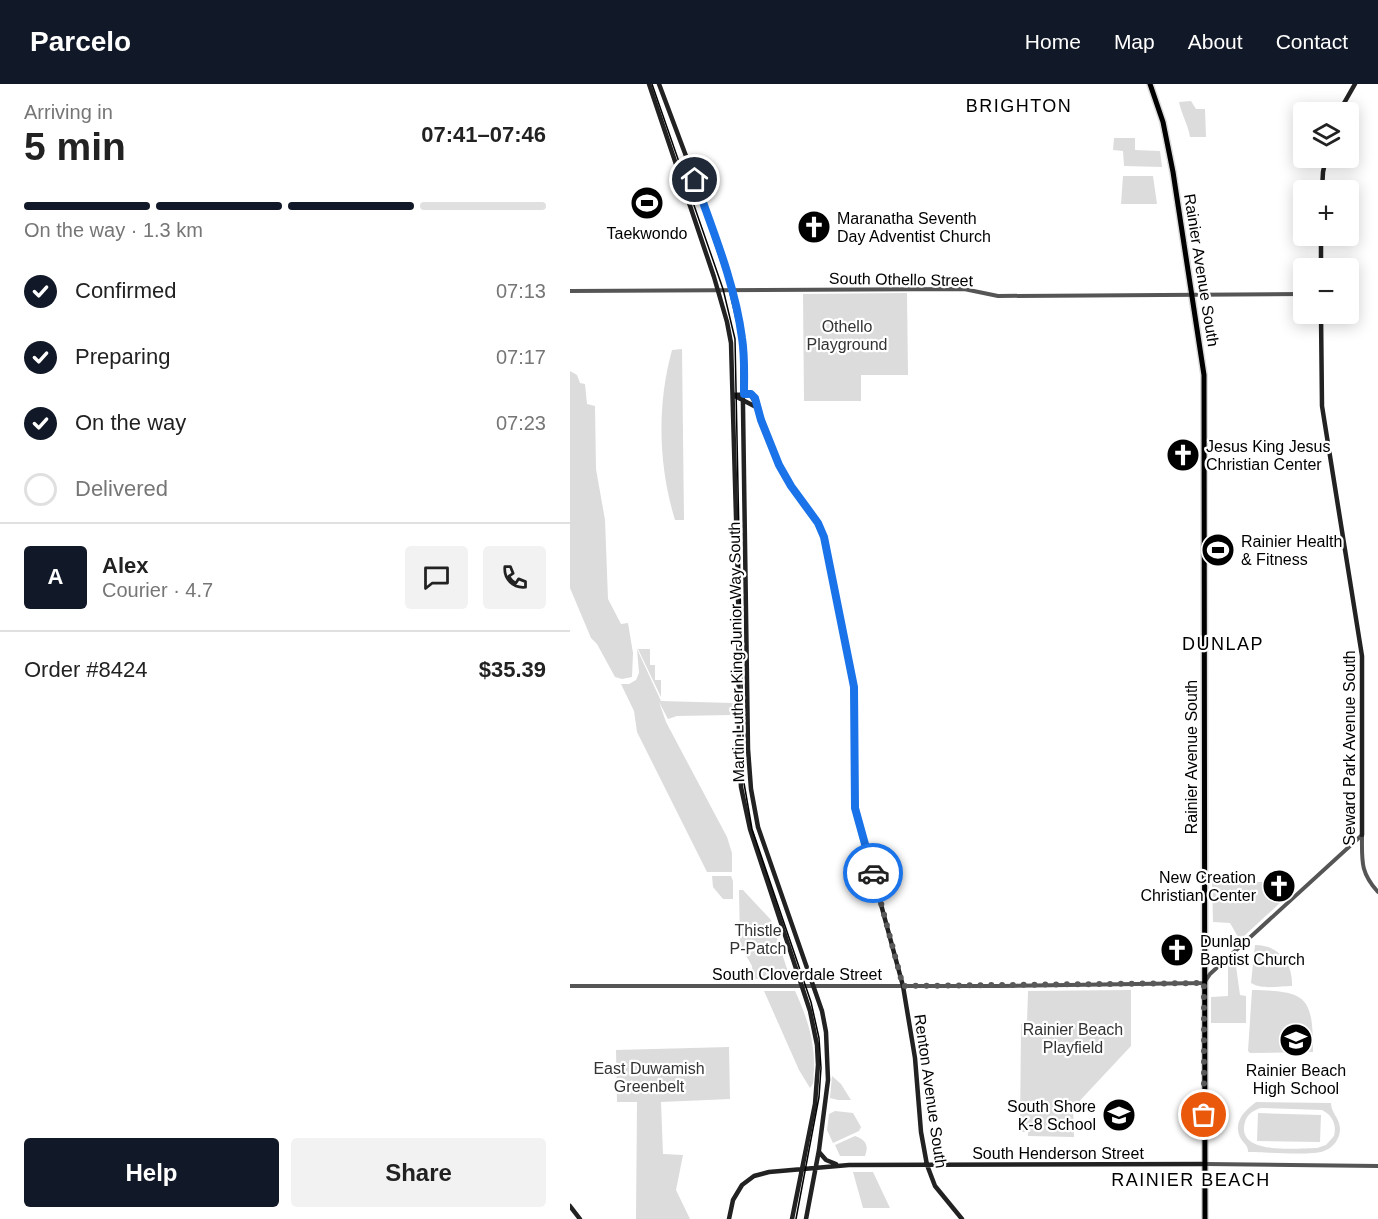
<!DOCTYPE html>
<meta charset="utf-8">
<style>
:root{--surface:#fff;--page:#f2f2f2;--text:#222;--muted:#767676;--line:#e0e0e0;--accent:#111827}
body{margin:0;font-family:Arial,sans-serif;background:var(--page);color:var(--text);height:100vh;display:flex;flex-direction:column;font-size:22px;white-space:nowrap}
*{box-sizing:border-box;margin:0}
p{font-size:20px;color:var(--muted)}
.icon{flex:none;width:33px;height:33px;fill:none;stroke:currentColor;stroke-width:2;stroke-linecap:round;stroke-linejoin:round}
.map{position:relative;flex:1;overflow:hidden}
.sheet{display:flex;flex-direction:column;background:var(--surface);width:570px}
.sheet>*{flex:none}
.buttons{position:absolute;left:723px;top:18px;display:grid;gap:12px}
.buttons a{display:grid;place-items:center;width:66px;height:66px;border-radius:6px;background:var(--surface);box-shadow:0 3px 15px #0003;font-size:30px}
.pin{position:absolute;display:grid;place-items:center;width:51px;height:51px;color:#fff;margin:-26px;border:3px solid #fff;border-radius:50%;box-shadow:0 2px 6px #0007}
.courier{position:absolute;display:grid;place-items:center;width:60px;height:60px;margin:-30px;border:4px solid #1a73e8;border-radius:50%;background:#fff;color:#222;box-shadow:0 2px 8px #0007}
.head em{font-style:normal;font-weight:700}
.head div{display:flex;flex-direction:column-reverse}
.head{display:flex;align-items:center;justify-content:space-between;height:102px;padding:0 24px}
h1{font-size:39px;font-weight:700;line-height:45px}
.bar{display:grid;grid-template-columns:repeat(4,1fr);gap:9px 6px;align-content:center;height:72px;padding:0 24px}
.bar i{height:8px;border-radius:4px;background:var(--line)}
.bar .on{background:var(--accent)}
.bar p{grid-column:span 4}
.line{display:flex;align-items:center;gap:15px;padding:0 24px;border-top:2px solid var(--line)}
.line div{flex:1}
.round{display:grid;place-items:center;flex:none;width:63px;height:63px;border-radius:6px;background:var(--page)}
ol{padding:0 24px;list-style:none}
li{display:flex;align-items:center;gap:18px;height:66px}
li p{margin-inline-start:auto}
li .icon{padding:6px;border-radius:50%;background:var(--accent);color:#fff;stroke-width:4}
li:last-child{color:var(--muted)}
li i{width:33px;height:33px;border:3px solid var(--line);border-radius:50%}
.button{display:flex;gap:12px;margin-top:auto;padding:12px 24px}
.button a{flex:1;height:69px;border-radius:6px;background:var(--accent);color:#fff;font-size:24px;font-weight:700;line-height:69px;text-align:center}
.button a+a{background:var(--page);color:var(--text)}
header{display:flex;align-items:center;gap:36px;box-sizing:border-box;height:84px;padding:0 30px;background:var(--accent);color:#fff}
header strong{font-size:28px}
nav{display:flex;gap:33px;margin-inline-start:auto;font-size:21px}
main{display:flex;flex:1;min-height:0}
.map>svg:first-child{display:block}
.green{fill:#dcdcdc;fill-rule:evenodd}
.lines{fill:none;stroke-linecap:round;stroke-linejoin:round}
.primary-casing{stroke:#dbdbdb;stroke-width:8}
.tertiary{stroke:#555;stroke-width:4}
.secondary{stroke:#222;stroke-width:4.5}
.primary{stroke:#000;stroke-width:5}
.tram{stroke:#000;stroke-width:1.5}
.done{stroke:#595959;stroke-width:6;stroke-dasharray:0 10.8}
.route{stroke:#1a73e8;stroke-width:8}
.labels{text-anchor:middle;stroke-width:4.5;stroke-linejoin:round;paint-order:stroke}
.poi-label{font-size:16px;fill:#000;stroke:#fff;text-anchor:start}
.street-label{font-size:16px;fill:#000;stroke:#fff}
.park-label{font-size:16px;fill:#333;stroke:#fff}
.neighbourhood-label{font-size:18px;letter-spacing:1.5px;fill:#000;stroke:#fff}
</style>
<header>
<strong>Parcelo</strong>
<nav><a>Home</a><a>Map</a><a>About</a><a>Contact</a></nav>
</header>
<main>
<section class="sheet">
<div class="head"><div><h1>5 min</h1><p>Arriving in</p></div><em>07:41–07:46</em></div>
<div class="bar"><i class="on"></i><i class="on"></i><i class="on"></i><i></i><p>On the way · 1.3 km</p></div>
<ol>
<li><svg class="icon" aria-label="check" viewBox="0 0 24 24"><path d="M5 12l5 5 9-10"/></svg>Confirmed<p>07:13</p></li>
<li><svg class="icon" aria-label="check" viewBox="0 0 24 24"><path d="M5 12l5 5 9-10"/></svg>Preparing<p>07:17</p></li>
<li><svg class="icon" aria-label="check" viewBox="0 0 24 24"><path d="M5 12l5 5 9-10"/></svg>On the way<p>07:23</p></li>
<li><i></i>Delivered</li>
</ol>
<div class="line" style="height:108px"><b class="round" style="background:var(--accent);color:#fff">A</b><div><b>Alex</b><p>Courier · 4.7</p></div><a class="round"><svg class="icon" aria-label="chat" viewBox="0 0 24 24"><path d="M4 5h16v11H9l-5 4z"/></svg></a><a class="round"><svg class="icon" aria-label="phone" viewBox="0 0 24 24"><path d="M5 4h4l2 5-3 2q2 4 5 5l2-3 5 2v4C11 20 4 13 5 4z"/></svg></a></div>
<div class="line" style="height:78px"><div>Order #8424</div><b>$35.39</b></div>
<div class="button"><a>Help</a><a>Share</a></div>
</section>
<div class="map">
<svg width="808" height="1135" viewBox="0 0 808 1135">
<rect width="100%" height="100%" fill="#fff"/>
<!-- green -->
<path class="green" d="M 621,17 L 626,25 L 635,25 L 636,53 L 620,53 C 618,40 612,32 609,18 Z
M 544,54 L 565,54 L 565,66 L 590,67 L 592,83 L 554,82 L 553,67 L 543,66 Z
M 553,92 L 583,92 L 587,120 L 551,120 Z
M 337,209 L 338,291 L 291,291 L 291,317 L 234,317 L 233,210 Z
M 112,265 L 114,436 L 105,436 C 88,380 87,321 102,266 Z
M 0,287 L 7,291 L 10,299 L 15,300 L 17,320 L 25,322 L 26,385 L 35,436 L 38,515 L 51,540 L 58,539 L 63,569 L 62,593 L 52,595 L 45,593 L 27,560 L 21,554 L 0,504 Z
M 67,565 L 91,617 L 163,619 L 162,631 L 107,632 L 98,635 L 89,618 L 96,638 L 157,753 L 162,769 L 162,788 L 137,788 L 67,648 L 64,627 L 51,600 L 59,600 L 66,596 L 69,589 Z
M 68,565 L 80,565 L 80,581 L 85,581 L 85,596 L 91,596 L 91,613 Z
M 142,792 L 161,792 L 163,797 L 163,815 L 153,815 L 143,803 Z
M 642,797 L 694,798 L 709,812 L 711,818 L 673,853 L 668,853 L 660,839 L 643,838 Z
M 169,806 L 173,806 L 201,836 L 220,894 L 183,895 L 182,882 L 170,861 Z
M 685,861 C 709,861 723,879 722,902 C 709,902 692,906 681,899 Z
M 665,875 L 670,911 L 676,912 L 676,939 L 641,939 L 641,913 L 658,912 L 658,881 Z
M 561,906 L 561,962 L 503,1024 L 504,1053 L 458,1052 L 458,1048 L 450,1048 L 451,940 L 457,940 L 458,907 Z
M 682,906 C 737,907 743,912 743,968 L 680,969 L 678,967 Z
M 194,907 L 225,907 C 237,933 245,957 244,986 C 243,993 245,999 240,1004 L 229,986 Z
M 159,963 L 160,1015 L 91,1018 L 93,1070 L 113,1071 L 106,1106 L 120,1135 L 66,1135 L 67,1018 L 47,1018 L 46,966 Z
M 262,992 L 271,1000 L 281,1016 L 268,1016 L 260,1014 Z
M 686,1018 L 761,1019 C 761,1029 770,1034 770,1045 C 770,1055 763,1064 754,1067 C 741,1072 694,1068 678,1068 C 678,1061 675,1061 671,1055 C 662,1039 674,1027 686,1018 ZM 691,1024 L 752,1026 C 762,1031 767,1040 764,1052 L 756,1061 L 747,1064 C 728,1064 665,1072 675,1038 C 677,1030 684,1026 691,1024 Z
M 265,1027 L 283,1029 L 291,1043 L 289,1047 L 263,1059 L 257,1046 L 259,1030 Z
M 688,1029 L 751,1031 L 750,1058 L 687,1057 Z
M 285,1052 C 296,1056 299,1061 295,1072 L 270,1072 L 265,1061 Z
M 283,1088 L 303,1088 L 320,1124 L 293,1124 Z"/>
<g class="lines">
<!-- primary casing -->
<g class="primary-casing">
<path id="primary" d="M 580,0 L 593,38 L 603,88 L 634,291 L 635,1135"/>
</g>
<!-- tertiary -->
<path class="tertiary" d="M 0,207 L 394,205 L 428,212 L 734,210
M 792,751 C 792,777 790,788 808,808
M 0,902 L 431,902 L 634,899 L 640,890 L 792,751
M 635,1080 L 808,1082"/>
<!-- secondary -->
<path class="secondary" d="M 79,0 L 144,193 L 157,238 L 161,259 L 168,502 L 169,666 L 171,703 L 180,745 L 240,927 L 247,961 L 248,981 L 245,1020 L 222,1135
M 89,0 L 125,96 L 158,194 L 172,254 L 178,665 L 181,705 L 188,743 L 252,927 L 256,948 L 258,996 L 249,1066 L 236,1135
M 769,28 L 785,0
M 752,106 L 753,88 L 756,74
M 751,184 L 751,152
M 751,230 L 752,322 L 792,572 L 792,751
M 163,311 L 179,310 C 188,316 197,353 202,365 C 208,378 213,391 221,402 C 233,419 247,434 254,453 L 284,603 L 285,724 L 333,902 L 345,974 L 351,1048 L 357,1081 L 365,1102 L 392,1135
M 163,311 L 188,324
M 249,1068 L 256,1076 L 266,1080
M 0,1122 L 10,1135
M 159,1135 L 163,1116 L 172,1101 L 184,1092 L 199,1088 L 279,1081 L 635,1080"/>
<!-- primary -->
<use href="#primary" class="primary"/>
<!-- tram -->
<path class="tram" d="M 82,0 L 153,205 L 165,255 L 174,699 L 182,745 L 241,918 L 249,954 L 251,984 L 249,1013 L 226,1135"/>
</g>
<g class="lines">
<!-- done -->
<path class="done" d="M 303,789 L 333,902 L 634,899 L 634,1031"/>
<!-- route -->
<path class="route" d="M 125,96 C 143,147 165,200 172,254 C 175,273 174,291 174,310 L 181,310 L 185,314 L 191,336 L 209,381 L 221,402 L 248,439 L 254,453 L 284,603 L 285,724 L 303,789"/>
</g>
<!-- icons -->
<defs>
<g id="stadium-disc" transform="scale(1.725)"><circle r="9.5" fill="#000" stroke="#fff"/><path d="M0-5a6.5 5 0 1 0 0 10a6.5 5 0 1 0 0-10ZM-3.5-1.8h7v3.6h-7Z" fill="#fff"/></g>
<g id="church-disc" transform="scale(1.725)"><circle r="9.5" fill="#000" stroke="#fff"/><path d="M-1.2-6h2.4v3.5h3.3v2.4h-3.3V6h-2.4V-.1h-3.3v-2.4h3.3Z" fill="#fff"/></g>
<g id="school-disc" transform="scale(1.725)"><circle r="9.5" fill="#000" stroke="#fff"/><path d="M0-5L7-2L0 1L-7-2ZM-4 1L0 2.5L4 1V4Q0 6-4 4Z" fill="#fff"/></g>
</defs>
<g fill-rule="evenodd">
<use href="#stadium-disc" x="77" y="119"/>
<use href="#church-disc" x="244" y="143"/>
<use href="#church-disc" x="613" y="371"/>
<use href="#stadium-disc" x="648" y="466"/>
<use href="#church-disc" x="709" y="802"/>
<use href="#church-disc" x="607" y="866"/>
<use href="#school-disc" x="726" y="956"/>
<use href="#school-disc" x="549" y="1031"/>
</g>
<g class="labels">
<!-- poi labels -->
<g class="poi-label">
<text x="267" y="140">Maranatha Seventh<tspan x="267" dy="18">Day Adventist Church</tspan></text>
<text x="77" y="155" text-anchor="middle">Taekwondo</text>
<text x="636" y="368">Jesus King Jesus<tspan x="636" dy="18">Christian Center</tspan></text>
<text x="671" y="463">Rainier Health<tspan x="671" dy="18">&amp; Fitness</tspan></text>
<text x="686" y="799" text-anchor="end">New Creation<tspan x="686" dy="18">Christian Center</tspan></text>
<text x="630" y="863">Dunlap<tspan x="630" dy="18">Baptist Church</tspan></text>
<text x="726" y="992" text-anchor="middle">Rainier Beach<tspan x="726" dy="18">High School</tspan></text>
<text x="526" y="1028" text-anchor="end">South Shore<tspan x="526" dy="18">K-8 School</tspan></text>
</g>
<!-- street labels -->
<g class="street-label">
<text transform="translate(632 186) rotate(81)" y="6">Rainier Avenue South</text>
<text transform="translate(331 195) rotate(1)" y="6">South Othello Street</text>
<text transform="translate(166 568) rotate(-91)" y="6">Martin Luther King Junior Way South</text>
<text transform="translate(779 664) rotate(-90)" y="6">Seward Park Avenue South</text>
<text transform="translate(621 673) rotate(-90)" y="6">Rainier Avenue South</text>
<text x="227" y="896">South Cloverdale Street</text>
<text transform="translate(361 1007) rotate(82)" y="6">Renton Avenue South</text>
<text x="488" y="1075">South Henderson Street</text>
</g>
<!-- park labels -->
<g class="park-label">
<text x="277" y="248">Othello<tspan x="277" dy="18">Playground</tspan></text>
<text x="188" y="852">Thistle<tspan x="188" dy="18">P-Patch</tspan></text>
<text x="503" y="951">Rainier Beach<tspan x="503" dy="18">Playfield</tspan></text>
<text x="79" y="990">East Duwamish<tspan x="79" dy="18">Greenbelt</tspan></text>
</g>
<!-- neighbourhood labels -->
<g class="neighbourhood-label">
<text x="449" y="28">BRIGHTON</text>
<text x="653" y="566">DUNLAP</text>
<text x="621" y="1102">RAINIER BEACH</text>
</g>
</g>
</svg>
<div class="buttons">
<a><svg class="icon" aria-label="layers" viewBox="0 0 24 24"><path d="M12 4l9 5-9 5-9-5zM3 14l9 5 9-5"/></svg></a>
<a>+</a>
<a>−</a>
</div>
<div class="pin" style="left:634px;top:1031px;background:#ea580c"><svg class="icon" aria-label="bag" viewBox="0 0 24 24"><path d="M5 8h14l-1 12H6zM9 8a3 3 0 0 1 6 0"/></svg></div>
<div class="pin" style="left:125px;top:96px;background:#1f2937"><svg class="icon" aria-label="home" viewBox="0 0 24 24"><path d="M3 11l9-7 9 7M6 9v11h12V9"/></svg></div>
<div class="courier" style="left:303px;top:789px"><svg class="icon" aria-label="car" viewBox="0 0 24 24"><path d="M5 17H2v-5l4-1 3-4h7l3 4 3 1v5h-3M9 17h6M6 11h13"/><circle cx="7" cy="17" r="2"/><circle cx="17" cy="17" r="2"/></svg></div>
</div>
</main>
